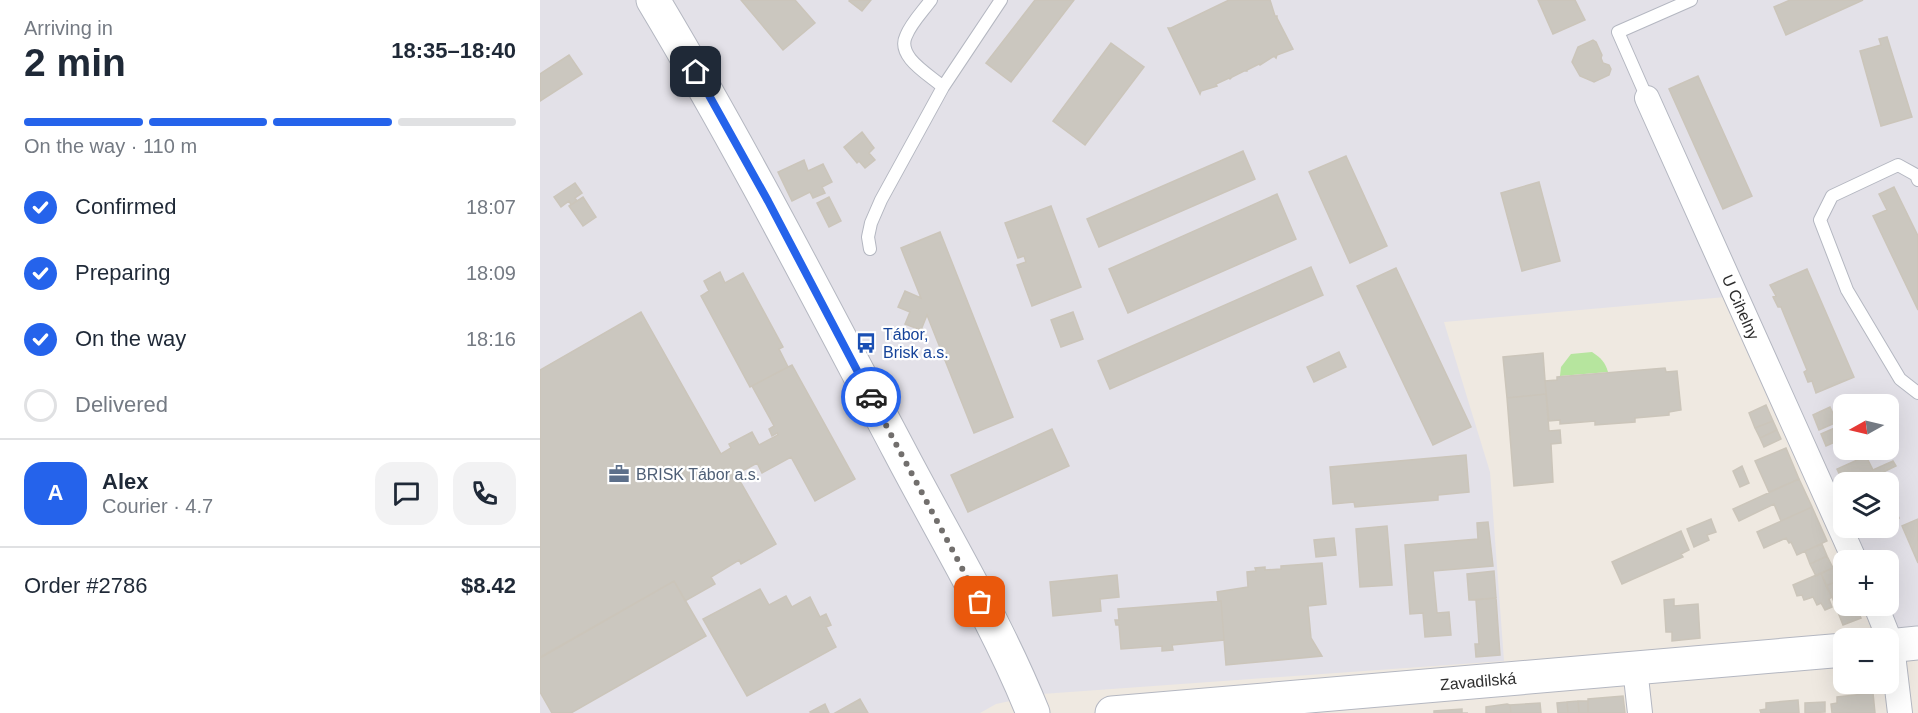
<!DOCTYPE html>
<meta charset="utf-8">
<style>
:root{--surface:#fff;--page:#f2f2f3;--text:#1f2937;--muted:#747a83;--line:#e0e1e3;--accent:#2563eb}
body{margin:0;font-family:Arial,sans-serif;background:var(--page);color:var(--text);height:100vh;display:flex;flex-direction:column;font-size:22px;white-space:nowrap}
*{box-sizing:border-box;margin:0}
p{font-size:20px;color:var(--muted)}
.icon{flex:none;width:33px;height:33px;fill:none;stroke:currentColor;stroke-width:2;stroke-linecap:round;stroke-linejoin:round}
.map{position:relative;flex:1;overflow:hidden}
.drawer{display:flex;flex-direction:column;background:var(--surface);width:540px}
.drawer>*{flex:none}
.needle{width:39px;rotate:262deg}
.controls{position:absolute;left:1293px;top:394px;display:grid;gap:12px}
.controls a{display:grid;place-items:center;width:66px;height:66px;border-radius:12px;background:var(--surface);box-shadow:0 6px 24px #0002;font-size:30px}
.pin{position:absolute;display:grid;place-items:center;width:51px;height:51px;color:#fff;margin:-26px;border-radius:12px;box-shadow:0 3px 9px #0006}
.courier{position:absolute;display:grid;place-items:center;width:60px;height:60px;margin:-30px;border:4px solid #2563eb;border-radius:50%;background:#fff;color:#222;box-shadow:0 2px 8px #0007}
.headline em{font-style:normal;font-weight:800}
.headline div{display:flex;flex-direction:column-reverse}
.headline{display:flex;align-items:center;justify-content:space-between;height:102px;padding:0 24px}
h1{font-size:39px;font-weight:800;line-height:45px}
.bar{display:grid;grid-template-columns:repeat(4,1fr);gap:9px 6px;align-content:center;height:72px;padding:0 24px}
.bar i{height:8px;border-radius:4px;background:var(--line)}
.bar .selected{background:var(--accent)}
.bar p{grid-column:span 4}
.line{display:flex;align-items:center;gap:15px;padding:0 24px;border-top:2px solid var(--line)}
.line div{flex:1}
.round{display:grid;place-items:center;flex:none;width:63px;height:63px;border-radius:18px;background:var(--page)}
ol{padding:0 24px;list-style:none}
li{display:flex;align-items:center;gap:18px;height:66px}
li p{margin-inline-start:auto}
li .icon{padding:6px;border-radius:50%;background:var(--accent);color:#fff;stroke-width:4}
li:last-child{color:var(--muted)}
li i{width:33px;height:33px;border:3px solid var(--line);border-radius:50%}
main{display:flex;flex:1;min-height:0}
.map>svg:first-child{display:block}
.industrial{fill:#e3e1e8;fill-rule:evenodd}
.green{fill:#b6e59e}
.building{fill:#cbc7bf;stroke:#cbc5ba;stroke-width:1.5}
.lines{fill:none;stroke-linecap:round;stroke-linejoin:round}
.service-casing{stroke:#b4b7c1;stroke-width:14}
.minor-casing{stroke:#b4b7c1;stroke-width:26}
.secondary-casing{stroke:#b4b7c1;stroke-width:35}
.service{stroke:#fff;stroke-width:12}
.minor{stroke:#fff;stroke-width:24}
.secondary{stroke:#fff;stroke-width:33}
.done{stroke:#726f6d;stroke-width:6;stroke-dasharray:0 10.8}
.route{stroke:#2563eb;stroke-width:8}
.labels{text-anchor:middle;stroke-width:4.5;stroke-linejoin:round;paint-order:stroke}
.street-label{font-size:16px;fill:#2e2e2e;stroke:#fff}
.transit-label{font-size:16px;fill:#164399;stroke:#fff;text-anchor:start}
.service-label{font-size:16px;fill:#4e5e75;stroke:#fff;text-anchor:start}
</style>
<main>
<section class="drawer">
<div class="headline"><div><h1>2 min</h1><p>Arriving in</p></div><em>18:35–18:40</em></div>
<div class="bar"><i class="selected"></i><i class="selected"></i><i class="selected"></i><i></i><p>On the way · 110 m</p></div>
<ol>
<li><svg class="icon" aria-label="check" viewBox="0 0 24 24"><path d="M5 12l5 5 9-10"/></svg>Confirmed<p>18:07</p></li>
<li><svg class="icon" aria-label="check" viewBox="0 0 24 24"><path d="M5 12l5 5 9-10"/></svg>Preparing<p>18:09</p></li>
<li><svg class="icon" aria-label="check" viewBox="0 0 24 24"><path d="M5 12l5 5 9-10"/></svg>On the way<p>18:16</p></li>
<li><i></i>Delivered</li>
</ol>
<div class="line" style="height:108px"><b class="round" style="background:var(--accent);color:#fff">A</b><div><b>Alex</b><p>Courier · 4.7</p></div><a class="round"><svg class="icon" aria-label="chat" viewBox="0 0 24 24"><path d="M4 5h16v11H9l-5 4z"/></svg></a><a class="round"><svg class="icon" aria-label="phone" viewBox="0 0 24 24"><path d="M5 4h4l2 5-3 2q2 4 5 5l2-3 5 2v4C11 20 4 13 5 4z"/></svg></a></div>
<div class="line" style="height:78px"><div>Order #2786</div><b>$8.42</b></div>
</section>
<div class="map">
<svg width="1378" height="713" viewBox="0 0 1378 713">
<rect width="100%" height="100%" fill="#efe9e1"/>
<!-- industrial -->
<path class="industrial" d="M 0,0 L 1378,0 L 1378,633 L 1355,634 L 1348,606 L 1348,561 L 1323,561 L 1309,528 L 1348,528 L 1348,483 L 1304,483 L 1303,515 L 1208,295 L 904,322 L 950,472 L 964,661 L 502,694 L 456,704 L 440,713 L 0,713 ZM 1304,405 L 1348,405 L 1348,450 L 1304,450 Z"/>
<!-- green -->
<path class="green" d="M 1052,352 C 1061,358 1065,362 1068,372 L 1020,376 L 1021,367 L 1031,354 Z"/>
<!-- building -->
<path class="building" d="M 201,0 L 255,0 L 275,23 L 243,50 Z
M 310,0 L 331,0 L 322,11 L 309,1 Z
M 495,0 L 534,0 L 471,82 L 446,63 Z
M 689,0 L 730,0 L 735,16 L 737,16 L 737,18 L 753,49 L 737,55 L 736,58 L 734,56 L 720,65 L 719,64 L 707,70 L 707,71 L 704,71 L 692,77 L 690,79 L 689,78 L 676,84 L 677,86 L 661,91 L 660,94 L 628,28 L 631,28 Z
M 998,0 L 1035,0 L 1045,20 L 1013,34 Z
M 1250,0 L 1323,0 L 1246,35 L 1234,7 Z
M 1347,37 L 1372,117 L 1341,126 L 1320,51 L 1341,45 L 1339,39 Z
M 1053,40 L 1056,42 L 1062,55 L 1061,58 L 1063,63 L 1069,65 L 1071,69 L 1069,75 L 1054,82 L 1040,76 L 1032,62 L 1038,47 Z
M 571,43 L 604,67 L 545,145 L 513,121 Z
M 29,55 L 42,74 L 0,101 L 0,74 Z
M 1158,76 L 1212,196 L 1183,209 L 1129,89 Z
M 322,132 L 334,148 L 329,153 L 335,160 L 325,168 L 319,161 L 317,163 L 304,147 Z
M 703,151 L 715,179 L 559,247 L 547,219 Z
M 806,156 L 847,246 L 810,263 L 769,172 Z
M 264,160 L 268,171 L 283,164 L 292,182 L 282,187 L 285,193 L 273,198 L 270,192 L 252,201 L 238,172 Z
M 999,182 L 1020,261 L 982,271 L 961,193 Z
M 35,183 L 42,193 L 35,198 L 37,201 L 31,205 L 29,201 L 21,207 L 14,197 Z
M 1354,187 L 1378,236 L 1378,310 L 1333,216 L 1347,210 L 1339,194 Z
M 737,194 L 756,239 L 588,313 L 569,269 Z
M 43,197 L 56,217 L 43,226 L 29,206 Z
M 289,197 L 301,221 L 289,227 L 277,203 Z
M 511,206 L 541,287 L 492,306 L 477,265 L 486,262 L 484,256 L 478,258 L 465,223 Z
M 400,232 L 473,417 L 434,433 L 387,315 L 381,330 L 365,324 L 370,312 L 358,307 L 365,291 L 381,298 L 361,248 Z
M 771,267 L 783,295 L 570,389 L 558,361 Z
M 856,268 L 931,427 L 893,445 L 817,286 Z
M 1267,269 L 1314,377 L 1276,393 L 1272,381 L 1268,382 L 1264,372 L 1267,370 L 1241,307 L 1238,307 L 1233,297 L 1236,296 L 1230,285 Z
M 180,272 L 185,283 L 203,273 L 243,347 L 239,349 L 248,367 L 210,387 L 161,296 L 169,291 L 164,281 Z
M 101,312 L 181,454 L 191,448 L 189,444 L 212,432 L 219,445 L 238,435 L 237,433 L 232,436 L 229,429 L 234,426 L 212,386 L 252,365 L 315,479 L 275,501 L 251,457 L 222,473 L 217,463 L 208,468 L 196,474 L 236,544 L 201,564 L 199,560 L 171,577 L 175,584 L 145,601 L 134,581 L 0,657 L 0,370 Z
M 533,312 L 543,339 L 521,347 L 511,320 Z
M 799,352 L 806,367 L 774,382 L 767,367 Z
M 1003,353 L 1006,394 L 967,398 L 963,357 Z
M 1125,368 L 1126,372 L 1137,371 L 1141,410 L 1129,412 L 1129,415 L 1095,418 L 1095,422 L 1055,425 L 1055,421 L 1020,424 L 1020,420 L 1009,421 L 1005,381 L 1017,380 L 1017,377 Z
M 1006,394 L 1009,431 L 1020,430 L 1021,443 L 1011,444 L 1013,482 L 974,486 L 967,398 Z
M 1226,405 L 1233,421 L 1215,428 L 1209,413 Z
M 1290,407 L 1297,422 L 1279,430 L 1273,415 Z
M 1233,421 L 1237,430 L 1220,438 L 1215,428 Z
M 1304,424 L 1304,438 L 1286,446 L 1281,434 Z
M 512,429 L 529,466 L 428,512 L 411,475 Z
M 1237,430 L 1241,439 L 1224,447 L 1220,438 Z
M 1246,448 L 1259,479 L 1229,492 L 1215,461 Z
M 926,455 L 929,492 L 898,495 L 898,500 L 815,507 L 814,502 L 793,504 L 790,467 Z
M 1326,456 L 1333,470 L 1353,461 L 1356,466 L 1321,483 L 1304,483 L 1304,484 L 1297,469 Z
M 1202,466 L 1209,483 L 1200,487 L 1193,471 Z
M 1336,476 L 1339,483 L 1321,483 Z
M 1259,479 L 1272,507 L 1241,521 L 1234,504 L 1199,521 L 1193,509 Z
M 1348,504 L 1351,510 L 1355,508 L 1359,518 L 1348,522 Z
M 1272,507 L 1287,541 L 1257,555 L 1251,542 L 1249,543 L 1246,538 L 1224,548 L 1217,532 Z
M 1171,519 L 1176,532 L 1167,535 L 1169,540 L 1154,547 L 1147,529 Z
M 1378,519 L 1378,563 L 1362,526 Z
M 948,522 L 953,566 L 893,571 L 897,613 L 909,612 L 911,635 L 885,637 L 883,613 L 870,614 L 865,545 L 938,539 L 937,523 Z
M 847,526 L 852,585 L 820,587 L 816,529 Z
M 1141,531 L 1149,550 L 1141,554 L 1143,557 L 1082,584 L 1072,562 Z
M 794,538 L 796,555 L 776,557 L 774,540 Z
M 1282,544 L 1287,556 L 1270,564 L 1265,551 Z
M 1287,556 L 1293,568 L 1276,576 L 1270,564 Z
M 782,563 L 786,604 L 768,606 L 771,638 L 782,656 L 686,665 L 681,601 L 678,601 L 677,592 L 708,587 L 707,572 L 716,571 L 715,568 L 725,567 L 725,570 L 741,569 L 741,566 Z
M 1298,566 L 1304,578 L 1286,586 L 1281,573 Z
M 954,571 L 956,598 L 929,600 L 927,574 Z
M 1281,573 L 1292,597 L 1289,599 L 1292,607 L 1285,610 L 1281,603 L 1277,605 L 1273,597 L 1264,600 L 1262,595 L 1257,596 L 1253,585 Z
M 577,575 L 579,597 L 560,599 L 561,611 L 513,616 L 510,582 Z
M 1304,578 L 1304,592 L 1292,597 L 1286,586 Z
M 134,581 L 166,636 L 31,713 L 12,713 L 0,692 L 0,658 Z
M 220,589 L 229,605 L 246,596 L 252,607 L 270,597 L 280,617 L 286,614 L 291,625 L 286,627 L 296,647 L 207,696 L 163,619 Z
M 1304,592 L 1304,606 L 1316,606 L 1321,618 L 1303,625 L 1292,597 Z
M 956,598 L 960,655 L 936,657 L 935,644 L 939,644 L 936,600 Z
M 1134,599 L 1134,606 L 1158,604 L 1160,638 L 1132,641 L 1132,632 L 1126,632 L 1124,600 Z
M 681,601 L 684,640 L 632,645 L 633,650 L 622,651 L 622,646 L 581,649 L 579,625 L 576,625 L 575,620 L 579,620 L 578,609 Z
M 1333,693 L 1335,713 L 1292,713 L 1291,704 L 1297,703 L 1297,697 Z
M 1083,696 L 1085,713 L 1048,713 L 1048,699 Z
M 320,699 L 328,713 L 295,713 Z
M 1258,700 L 1259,713 L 1221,713 L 1220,710 L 1226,709 L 1226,703 Z
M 1038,701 L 1048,701 L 1048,713 L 1039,713 Z
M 1038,701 L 1039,713 L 1028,713 L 1027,702 Z
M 1027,702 L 1028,713 L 1018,713 L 1017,703 Z
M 1285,702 L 1285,712 L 1265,713 L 1265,703 Z
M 1000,703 L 1001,713 L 971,713 L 970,705 Z
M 285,704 L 289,713 L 271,713 L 270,712 Z
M 967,704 L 970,705 L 971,713 L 946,713 L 946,707 Z
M 922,709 L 922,713 L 928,713 L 894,713 L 894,711 Z"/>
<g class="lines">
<!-- service casing -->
<g class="service-casing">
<path id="service" d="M 391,0 C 383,11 371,23 366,36 C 356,57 390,75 403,87
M 1107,98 L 1078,32 L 1151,0
M 1378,180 L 1376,175 L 1358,165 L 1292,196 L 1280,220 L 1307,290 L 1360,379 L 1378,393
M 330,249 L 328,237 L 331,223 L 341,200 L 403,87 L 461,0"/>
</g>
<!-- minor casing -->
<g class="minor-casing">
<path id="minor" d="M 1107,98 L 1315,561
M 1336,606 L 1352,646 L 1360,713
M 1095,668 L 1100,713"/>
</g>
<!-- secondary casing -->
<g class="secondary-casing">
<path id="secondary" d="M 113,0 C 201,147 279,299 359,450 C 404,536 457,623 493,713
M 1348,646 L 1378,643
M 572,713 L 1304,650"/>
</g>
<!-- service -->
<use href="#service" class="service"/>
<!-- minor -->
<use href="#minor" class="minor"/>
<!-- secondary -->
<use href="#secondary" class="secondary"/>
</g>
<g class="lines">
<!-- done -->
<path class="done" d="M 331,397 L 440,602"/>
<!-- route -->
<path class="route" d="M 156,72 L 228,201 L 331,397"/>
</g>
<!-- icons -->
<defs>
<g id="bus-bare" transform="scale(1.62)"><path d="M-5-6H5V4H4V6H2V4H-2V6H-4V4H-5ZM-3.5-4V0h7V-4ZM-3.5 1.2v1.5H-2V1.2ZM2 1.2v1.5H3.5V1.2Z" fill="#1a4fb4" stroke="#fff" stroke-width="2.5" paint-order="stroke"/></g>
<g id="office-bare" transform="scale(1.62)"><path d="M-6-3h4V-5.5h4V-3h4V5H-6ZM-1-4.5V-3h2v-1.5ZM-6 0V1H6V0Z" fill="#5c6f8a" stroke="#fff" stroke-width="2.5" paint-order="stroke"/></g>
</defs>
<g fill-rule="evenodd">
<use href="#bus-bare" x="326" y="343"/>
<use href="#office-bare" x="79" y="474"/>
</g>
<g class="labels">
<!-- street labels -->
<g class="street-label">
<text transform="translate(1201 307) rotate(66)" y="6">U Cihelny</text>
<text transform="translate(938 681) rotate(-5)" y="6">Zavadilská</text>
</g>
<!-- transit labels -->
<g class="transit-label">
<text x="343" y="340">Tábor,<tspan x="343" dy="18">Brisk a.s.</tspan></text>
</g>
<!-- service labels -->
<g class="service-label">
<text x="96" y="480">BRISK Tábor a.s.</text>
</g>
</g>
</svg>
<div class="controls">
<a><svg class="needle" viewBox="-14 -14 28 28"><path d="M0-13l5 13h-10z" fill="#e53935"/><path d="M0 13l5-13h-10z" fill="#747a83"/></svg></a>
<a><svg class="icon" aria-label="layers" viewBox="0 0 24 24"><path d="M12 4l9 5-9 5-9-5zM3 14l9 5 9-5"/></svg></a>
<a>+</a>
<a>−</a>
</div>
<div class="pin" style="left:440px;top:602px;background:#ea580c"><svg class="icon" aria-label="bag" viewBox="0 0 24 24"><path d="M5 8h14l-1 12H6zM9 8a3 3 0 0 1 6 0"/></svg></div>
<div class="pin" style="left:156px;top:72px;background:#1f2937"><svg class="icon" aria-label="home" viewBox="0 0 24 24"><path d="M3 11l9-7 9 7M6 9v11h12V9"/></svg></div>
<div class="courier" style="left:331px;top:397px"><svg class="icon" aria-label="car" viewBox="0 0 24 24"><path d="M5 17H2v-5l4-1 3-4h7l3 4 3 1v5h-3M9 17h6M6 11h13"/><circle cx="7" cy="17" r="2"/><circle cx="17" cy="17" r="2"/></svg></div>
</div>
</main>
